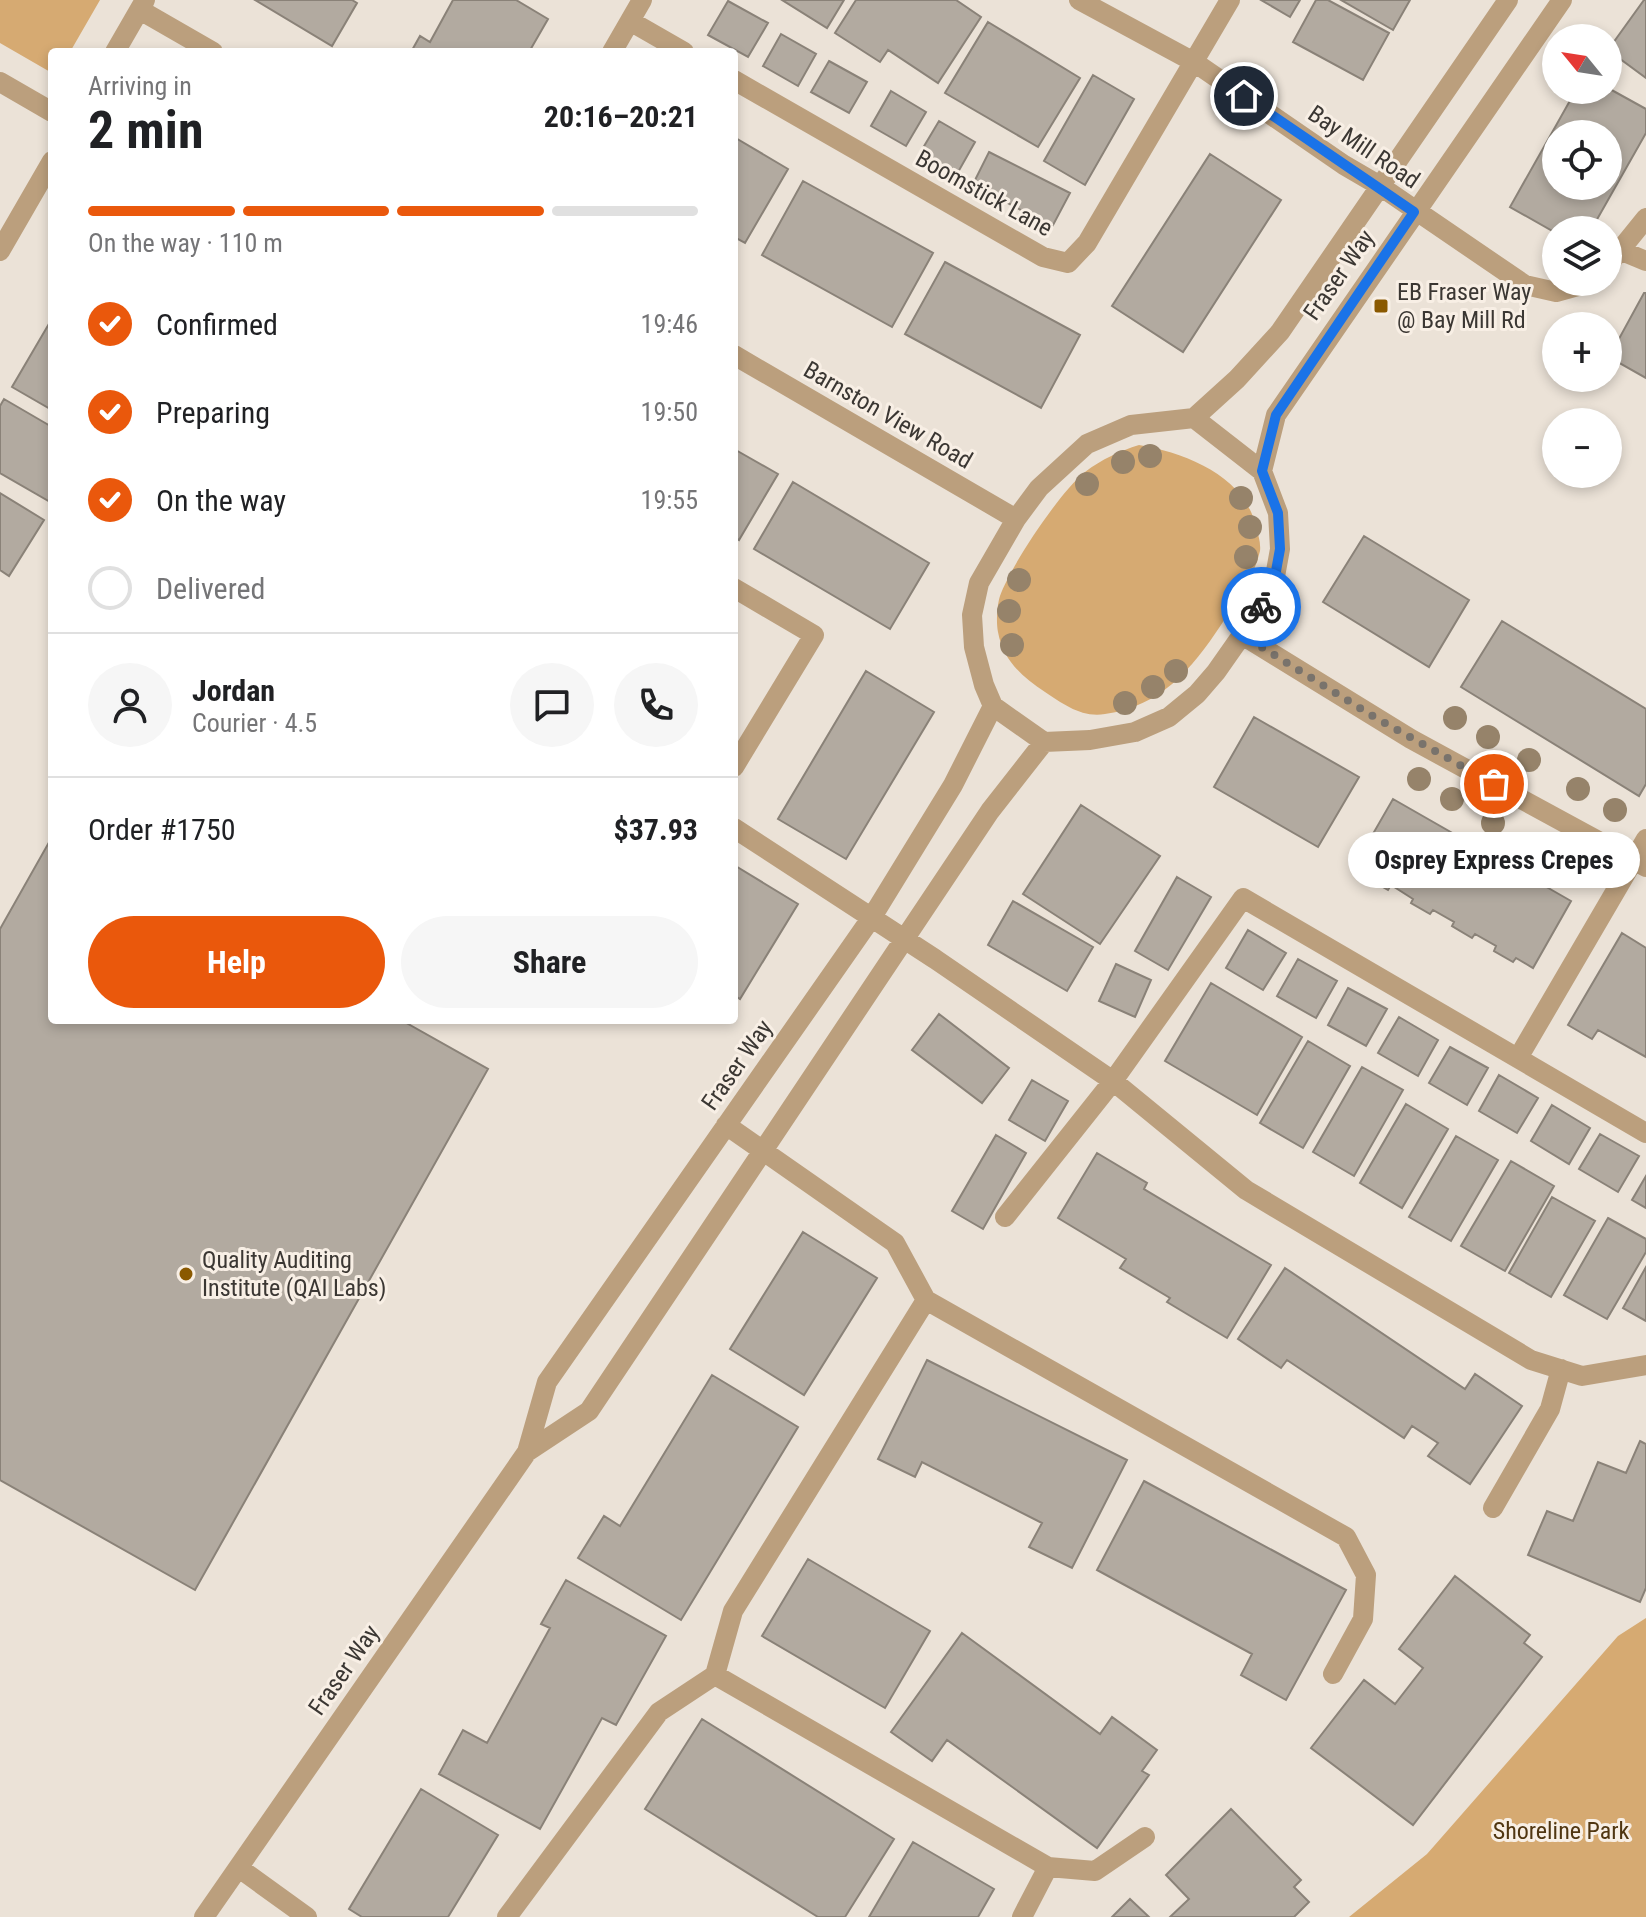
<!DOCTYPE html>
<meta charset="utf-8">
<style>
:root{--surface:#fff;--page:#f6f6f6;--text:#202124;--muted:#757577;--line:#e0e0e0;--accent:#ea580c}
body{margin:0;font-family:"Roboto Condensed",sans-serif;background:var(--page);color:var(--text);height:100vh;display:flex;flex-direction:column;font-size:30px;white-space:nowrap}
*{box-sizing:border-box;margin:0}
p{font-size:26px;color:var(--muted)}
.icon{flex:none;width:44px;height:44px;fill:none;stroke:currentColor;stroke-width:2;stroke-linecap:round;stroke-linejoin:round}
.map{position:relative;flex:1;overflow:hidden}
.side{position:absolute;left:48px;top:48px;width:690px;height:976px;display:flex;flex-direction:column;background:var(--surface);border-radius:8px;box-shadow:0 4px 12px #0003}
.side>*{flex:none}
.needle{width:52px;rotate:300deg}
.buttons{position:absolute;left:1542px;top:24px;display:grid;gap:16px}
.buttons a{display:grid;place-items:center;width:80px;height:80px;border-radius:50%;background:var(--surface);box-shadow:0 4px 12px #0003;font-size:40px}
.pin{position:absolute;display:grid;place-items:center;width:68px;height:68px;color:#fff;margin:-34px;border:4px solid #fff;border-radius:50%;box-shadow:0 2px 8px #0007}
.courier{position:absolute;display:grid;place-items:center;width:80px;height:80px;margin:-40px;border:6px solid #1a73e8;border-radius:50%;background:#fff;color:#222;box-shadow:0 2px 10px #0007}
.bubble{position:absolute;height:56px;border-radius:28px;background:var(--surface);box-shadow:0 4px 12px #0003;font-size:26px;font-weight:700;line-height:56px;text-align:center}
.summary em{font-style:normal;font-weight:700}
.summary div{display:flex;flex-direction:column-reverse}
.summary{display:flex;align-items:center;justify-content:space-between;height:136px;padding:0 40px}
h1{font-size:52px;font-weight:700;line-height:60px}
.bar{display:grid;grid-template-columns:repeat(4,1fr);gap:12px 8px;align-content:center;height:96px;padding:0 40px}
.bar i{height:10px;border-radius:6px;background:var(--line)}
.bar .active{background:var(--accent)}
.bar p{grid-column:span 4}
.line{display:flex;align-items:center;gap:20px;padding:0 40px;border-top:2px solid var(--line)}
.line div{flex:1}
.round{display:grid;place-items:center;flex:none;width:84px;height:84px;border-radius:42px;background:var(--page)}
ol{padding:0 40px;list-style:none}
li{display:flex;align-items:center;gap:24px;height:88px}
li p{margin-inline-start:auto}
li .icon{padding:8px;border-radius:50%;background:var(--accent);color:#fff;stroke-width:4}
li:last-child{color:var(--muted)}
li i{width:44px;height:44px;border:4px solid var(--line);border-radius:50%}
.cta{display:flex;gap:16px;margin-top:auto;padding:16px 40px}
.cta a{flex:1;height:92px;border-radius:48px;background:var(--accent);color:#fff;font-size:32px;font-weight:700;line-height:92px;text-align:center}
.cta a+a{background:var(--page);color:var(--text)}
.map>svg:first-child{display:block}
.green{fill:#d6aa72}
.building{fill:#b2aaa0;stroke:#8a8278;stroke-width:2;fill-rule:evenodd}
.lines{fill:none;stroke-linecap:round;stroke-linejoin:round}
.minor{stroke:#bb9f7d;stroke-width:20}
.tree{fill:#96836a}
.done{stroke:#79736c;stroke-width:8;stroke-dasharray:0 14.4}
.route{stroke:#1a73e8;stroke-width:10}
.poi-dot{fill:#8a5900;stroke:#f8efe5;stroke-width:3}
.labels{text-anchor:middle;stroke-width:6;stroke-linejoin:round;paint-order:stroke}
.street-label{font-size:24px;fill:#3b3733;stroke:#f8efe5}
.poi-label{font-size:24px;fill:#3b3733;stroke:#f8efe5;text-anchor:start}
.park-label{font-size:24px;fill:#503611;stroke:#f8efe5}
</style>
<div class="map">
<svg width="1646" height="1917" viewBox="0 0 1646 1917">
<rect width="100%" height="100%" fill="#ebe2d7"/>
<!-- green -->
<path class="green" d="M 0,0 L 100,0 L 70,52 L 52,52 L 52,73 L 0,43 Z
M 1139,445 C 1186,453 1245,476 1256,527 C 1258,534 1261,543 1260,551 C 1254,578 1236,602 1221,625 C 1191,670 1161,706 1105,714 C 1082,718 1063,704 1045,692 C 1022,677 1003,660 998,632 C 996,623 997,605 1000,596 C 1011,565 1060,492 1085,472 C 1102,459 1120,451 1139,445 Z
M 1646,1618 L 1646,1917 L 1349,1917 L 1427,1854 L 1618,1636 Z"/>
<!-- building -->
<path class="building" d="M 255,0 L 352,0 L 357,3 L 332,46 Z
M 453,0 L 516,0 L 548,19 L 529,52 L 411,52 L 420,36 L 430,42 Z
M 782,0 L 844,0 L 827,28 Z
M 856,0 L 956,0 L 981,17 L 938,83 L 888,50 L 880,62 L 835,33 Z
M 1261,0 L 1300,0 L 1290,17 Z
M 1316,0 L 1328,0 L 1389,33 L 1363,80 L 1293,42 Z
M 1341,0 L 1410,0 L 1393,30 Z
M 1644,0 L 1646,0 L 1646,78 L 1608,50 Z
M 728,1 L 768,23 L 748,57 L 708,35 Z
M 988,22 L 1080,78 L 1038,147 L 945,93 Z
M 781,34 L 816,54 L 798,86 L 763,66 Z
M 829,61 L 867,82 L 849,113 L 811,92 Z
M 1093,75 L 1134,99 L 1085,185 L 1044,161 Z
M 1608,88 L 1646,109 L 1646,133 L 1591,230 L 1556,230 L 1556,233 L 1510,207 L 1576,90 L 1608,90 ZM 1556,134 L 1608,134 L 1608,186 L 1556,186 Z
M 891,91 L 926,112 L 906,146 L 871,126 Z
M 939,121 L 975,142 L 957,174 L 920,153 Z
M 734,137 L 788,169 L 745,243 L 734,237 Z
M 989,152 L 1070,193 L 1052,227 L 973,184 Z
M 1210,154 L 1281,200 L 1183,352 L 1112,306 Z
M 803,181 L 933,253 L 892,327 L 762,255 Z
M 945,262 L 1080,335 L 1041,408 L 905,334 Z
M 1644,293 L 1646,293 L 1646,378 L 1609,357 Z
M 50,322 L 52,323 L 52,410 L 12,387 Z
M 4,399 L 52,427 L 52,503 L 0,473 L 0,406 Z
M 734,449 L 778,474 L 739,540 L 734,537 Z
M 793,482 L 929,563 L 890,629 L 754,549 Z
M 0,493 L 44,520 L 9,576 L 0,570 Z
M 1364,536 L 1469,600 L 1429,667 L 1323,602 Z
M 1502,621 L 1646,709 L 1646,784 L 1639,796 L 1461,687 Z
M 866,671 L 934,712 L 846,859 L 778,819 Z
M 1254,717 L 1359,777 L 1318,847 L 1214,787 Z
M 1393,799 L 1571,901 L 1533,968 L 1516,958 L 1513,962 L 1494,951 L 1496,946 L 1475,934 L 1472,938 L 1452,926 L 1454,922 L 1433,910 L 1430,914 L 1411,903 L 1413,899 L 1391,885 L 1388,890 L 1369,879 L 1371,874 L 1355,865 Z
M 1081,805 L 1160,856 L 1100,944 L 1023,894 Z
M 52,837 L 52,1020 L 401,1020 L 488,1069 L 195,1590 L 0,1480 L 0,929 Z
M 734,865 L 798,904 L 740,999 L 734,995 Z
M 1177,877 L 1211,897 L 1168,970 L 1135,951 Z
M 1013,901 L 1093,947 L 1067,991 L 988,945 Z
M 1248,930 L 1286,953 L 1263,990 L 1226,968 Z
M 1622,933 L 1646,948 L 1646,1057 L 1598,1030 L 1592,1039 L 1568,1025 Z
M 1298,959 L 1337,981 L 1316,1018 L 1277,996 Z
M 1116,964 L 1151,980 L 1135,1017 L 1099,1001 Z
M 1211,983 L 1302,1037 L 1257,1115 L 1165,1061 Z
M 1348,988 L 1387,1009 L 1366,1046 L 1328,1025 Z
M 939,1014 L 1009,1068 L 982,1103 L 912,1050 Z
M 1399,1017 L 1438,1040 L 1418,1076 L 1378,1053 Z
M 1308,1041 L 1350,1066 L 1303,1148 L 1260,1123 Z
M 1450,1047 L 1488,1068 L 1467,1105 L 1429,1083 Z
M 1362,1067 L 1403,1090 L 1354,1176 L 1313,1152 Z
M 1499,1075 L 1538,1098 L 1517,1133 L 1479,1111 Z
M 1032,1080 L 1068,1101 L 1045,1141 L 1009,1120 Z
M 1406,1104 L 1448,1129 L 1402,1208 L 1360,1183 Z
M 1552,1105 L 1590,1128 L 1569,1164 L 1531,1141 Z
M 1600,1134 L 1639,1156 L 1618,1192 L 1579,1169 Z
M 996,1135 L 1026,1153 L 983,1229 L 952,1211 Z
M 1456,1136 L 1498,1160 L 1451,1241 L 1409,1217 Z
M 1097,1153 L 1147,1183 L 1144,1189 L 1271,1265 L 1227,1338 L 1167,1302 L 1170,1298 L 1120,1268 L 1126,1259 L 1058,1218 Z
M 1511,1161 L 1554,1186 L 1505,1271 L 1461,1246 Z
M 1646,1176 L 1646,1208 L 1632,1200 Z
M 1552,1197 L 1595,1221 L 1551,1297 L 1509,1273 Z
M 1608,1218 L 1646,1239 L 1646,1252 L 1607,1319 L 1564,1295 Z
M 803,1232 L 877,1278 L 804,1395 L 730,1349 Z
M 1646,1267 L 1646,1321 L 1623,1308 Z
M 1285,1268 L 1465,1389 L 1475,1374 L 1522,1406 L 1470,1484 L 1428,1456 L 1438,1443 L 1412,1426 L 1404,1438 L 1287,1360 L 1281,1368 L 1238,1339 Z
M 927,1360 L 1127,1460 L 1072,1568 L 1029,1547 L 1042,1523 L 922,1462 L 915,1477 L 878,1459 Z
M 712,1375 L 798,1427 L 681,1620 L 578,1558 L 604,1516 L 620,1526 Z
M 1640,1441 L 1646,1444 L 1646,1588 L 1640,1602 L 1528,1555 L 1547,1511 L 1573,1521 L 1598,1462 L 1626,1473 Z
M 1144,1481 L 1346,1590 L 1286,1700 L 1241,1675 L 1252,1654 L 1097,1570 Z
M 808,1559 L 930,1631 L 885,1708 L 762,1636 Z
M 1455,1576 L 1530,1635 L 1524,1643 L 1542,1657 L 1413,1825 L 1311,1748 L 1364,1680 L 1395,1704 L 1423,1668 L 1399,1649 Z
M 566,1580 L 666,1636 L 616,1725 L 602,1718 L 540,1829 L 439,1774 L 463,1730 L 487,1743 L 550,1628 L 541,1624 Z
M 962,1633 L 1100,1734 L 1112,1717 L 1157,1750 L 1142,1771 L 1149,1775 L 1097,1848 L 947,1740 L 932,1761 L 891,1732 Z
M 702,1719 L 894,1839 L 845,1917 L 818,1917 L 645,1809 Z
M 421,1789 L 498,1835 L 448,1917 L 362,1917 L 349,1909 Z
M 1231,1809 L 1301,1880 L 1294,1887 L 1309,1902 L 1294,1917 L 1170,1917 L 1189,1899 L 1166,1875 Z
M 913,1842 L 994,1889 L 978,1917 L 869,1917 Z
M 1130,1899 L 1149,1917 L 1112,1917 Z"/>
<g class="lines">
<!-- minor -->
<path class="minor" d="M 1079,0 L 1194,62 L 1344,165 L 1380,186 L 1525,285 L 1556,292 L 1592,282
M 140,10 L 213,52
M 630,21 L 684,52
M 115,52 L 145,0
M 612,52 L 642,0
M 734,80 L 1043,257 L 1068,263 L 1087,243 L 1230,0
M 0,82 L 52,112
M 0,251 L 52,161
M 1622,251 L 1646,261
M 1608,265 L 1646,218
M 734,355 L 1016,519
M 1194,418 L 1262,471 L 1278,513 L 1280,549 L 1274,582 L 1256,615 L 1216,672 L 1197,694 L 1169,717 L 1135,732 L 1090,740 L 1044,742 L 993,706 L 984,685 L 974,647 L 972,615 L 979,583 L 1016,519 L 1039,488 L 1087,444 L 1131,425 Z
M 1194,418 L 1237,379 L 1280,332 L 1508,0
M 1262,471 L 1276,415 L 1562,0
M 734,588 L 814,635 L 734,767
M 1242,635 L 1411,739 L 1646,867
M 734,828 L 935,959 L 1113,1081 L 1246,1190 L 1531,1360 L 1582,1376 L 1646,1365
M 1518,1058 L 1646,839
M 726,1125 L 895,1243 L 926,1300 L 1346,1537 L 1366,1575 L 1363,1619 L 1333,1674
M 1005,1217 L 1113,1081 L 1243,898 L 1646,1133
M 527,1452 L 589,1411 L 990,811 L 1044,742
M 1493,1508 L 1550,1409 L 1561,1369
M 715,1675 L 1048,1867 L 1095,1871 L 1145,1837
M 239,1868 L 307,1917
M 204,1917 L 527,1452 L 547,1382 L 872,917 L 953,785 L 993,706
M 507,1917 L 659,1712 L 715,1675 L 733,1611 L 926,1300
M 1022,1917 L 1048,1867"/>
</g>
<!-- trees -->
<g class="tree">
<circle cx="1150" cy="456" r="12"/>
<circle cx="1123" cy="462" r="12"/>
<circle cx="1087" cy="484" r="12"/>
<circle cx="1241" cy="498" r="12"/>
<circle cx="1250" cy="527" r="12"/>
<circle cx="1246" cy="557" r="12"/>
<circle cx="1019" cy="580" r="12"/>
<circle cx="1009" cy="611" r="12"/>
<circle cx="1012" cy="645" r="12"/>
<circle cx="1176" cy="671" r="12"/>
<circle cx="1153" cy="687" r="12"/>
<circle cx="1125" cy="703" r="12"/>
<circle cx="1455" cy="718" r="12"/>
<circle cx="1488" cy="737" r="12"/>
<circle cx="1529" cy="760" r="12"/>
<circle cx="1419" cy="779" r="12"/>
<circle cx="1578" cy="789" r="12"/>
<circle cx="1452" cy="799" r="12"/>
<circle cx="1615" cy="810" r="12"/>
<circle cx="1493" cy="823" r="12"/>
<circle cx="1542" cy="853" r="12"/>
<circle cx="1577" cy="875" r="12"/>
</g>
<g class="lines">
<!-- done -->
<path class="done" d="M 1261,607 L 1242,635 L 1376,718 L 1494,784"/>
<!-- route -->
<path class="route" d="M 1244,96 L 1414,212 L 1276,415 L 1262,471 L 1278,513 L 1280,549 L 1274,582 L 1261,607"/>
</g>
<!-- markers -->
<g class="poi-dot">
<rect x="1373" y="298" width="16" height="16" rx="4"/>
<circle cx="186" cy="1274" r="8"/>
</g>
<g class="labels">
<!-- street labels -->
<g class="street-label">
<text transform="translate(1364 147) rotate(34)" y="8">Bay Mill Road</text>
<text transform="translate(984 193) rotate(29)" y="8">Boomstick Lane</text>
<text transform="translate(1339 275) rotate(-55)" y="8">Fraser Way</text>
<text transform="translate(888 415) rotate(30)" y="8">Barnston View Road</text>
<text transform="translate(737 1065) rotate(-55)" y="8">Fraser Way</text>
<text transform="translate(344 1670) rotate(-55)" y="8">Fraser Way</text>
</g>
<!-- poi labels -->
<g class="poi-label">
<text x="1397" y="300">EB Fraser Way<tspan x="1397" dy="28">@ Bay Mill Rd</tspan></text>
<text x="202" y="1268">Quality Auditing<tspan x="202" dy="28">Institute (QAI Labs)</tspan></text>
</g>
<!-- park labels -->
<g class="park-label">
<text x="1561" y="1839">Shoreline Park</text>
</g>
</g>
</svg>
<div class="buttons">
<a><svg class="needle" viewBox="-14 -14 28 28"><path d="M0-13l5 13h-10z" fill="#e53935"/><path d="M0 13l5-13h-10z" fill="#757577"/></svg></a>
<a><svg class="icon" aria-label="locate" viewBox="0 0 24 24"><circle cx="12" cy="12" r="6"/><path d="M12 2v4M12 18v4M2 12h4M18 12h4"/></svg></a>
<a><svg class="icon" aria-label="layers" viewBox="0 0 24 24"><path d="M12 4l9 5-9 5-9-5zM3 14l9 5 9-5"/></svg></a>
<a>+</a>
<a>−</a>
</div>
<div class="pin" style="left:1494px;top:784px;background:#ea580c"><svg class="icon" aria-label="bag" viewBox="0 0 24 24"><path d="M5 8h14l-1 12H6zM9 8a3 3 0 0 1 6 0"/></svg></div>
<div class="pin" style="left:1244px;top:96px;background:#1f2937"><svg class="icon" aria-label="home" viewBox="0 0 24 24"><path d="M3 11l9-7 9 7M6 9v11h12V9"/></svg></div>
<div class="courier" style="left:1261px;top:607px"><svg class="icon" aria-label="bike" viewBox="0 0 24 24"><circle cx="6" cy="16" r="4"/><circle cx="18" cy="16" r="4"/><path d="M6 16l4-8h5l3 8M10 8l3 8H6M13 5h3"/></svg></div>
<div class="bubble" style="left:1348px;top:832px;width:292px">Osprey Express Crepes</div>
<section class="side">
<div class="summary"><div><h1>2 min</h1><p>Arriving in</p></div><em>20:16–20:21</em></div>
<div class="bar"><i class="active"></i><i class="active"></i><i class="active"></i><i></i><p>On the way · 110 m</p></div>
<ol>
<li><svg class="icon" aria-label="check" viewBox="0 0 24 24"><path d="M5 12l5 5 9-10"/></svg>Confirmed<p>19:46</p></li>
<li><svg class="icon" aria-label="check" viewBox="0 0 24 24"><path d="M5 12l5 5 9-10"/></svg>Preparing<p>19:50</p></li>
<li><svg class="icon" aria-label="check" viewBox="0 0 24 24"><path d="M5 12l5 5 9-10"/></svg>On the way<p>19:55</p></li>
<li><i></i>Delivered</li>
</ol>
<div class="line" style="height:144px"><a class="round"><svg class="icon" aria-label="person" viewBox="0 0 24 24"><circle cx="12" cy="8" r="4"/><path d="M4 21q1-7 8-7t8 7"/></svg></a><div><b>Jordan</b><p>Courier · 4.5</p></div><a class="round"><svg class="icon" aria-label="chat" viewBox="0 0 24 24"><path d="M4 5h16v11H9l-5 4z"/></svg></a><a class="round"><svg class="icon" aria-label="phone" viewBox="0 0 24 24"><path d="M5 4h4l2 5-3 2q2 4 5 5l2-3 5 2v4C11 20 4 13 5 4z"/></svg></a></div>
<div class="line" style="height:104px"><div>Order #1750</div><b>$37.93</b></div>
<div class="cta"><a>Help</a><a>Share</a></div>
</section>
</div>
